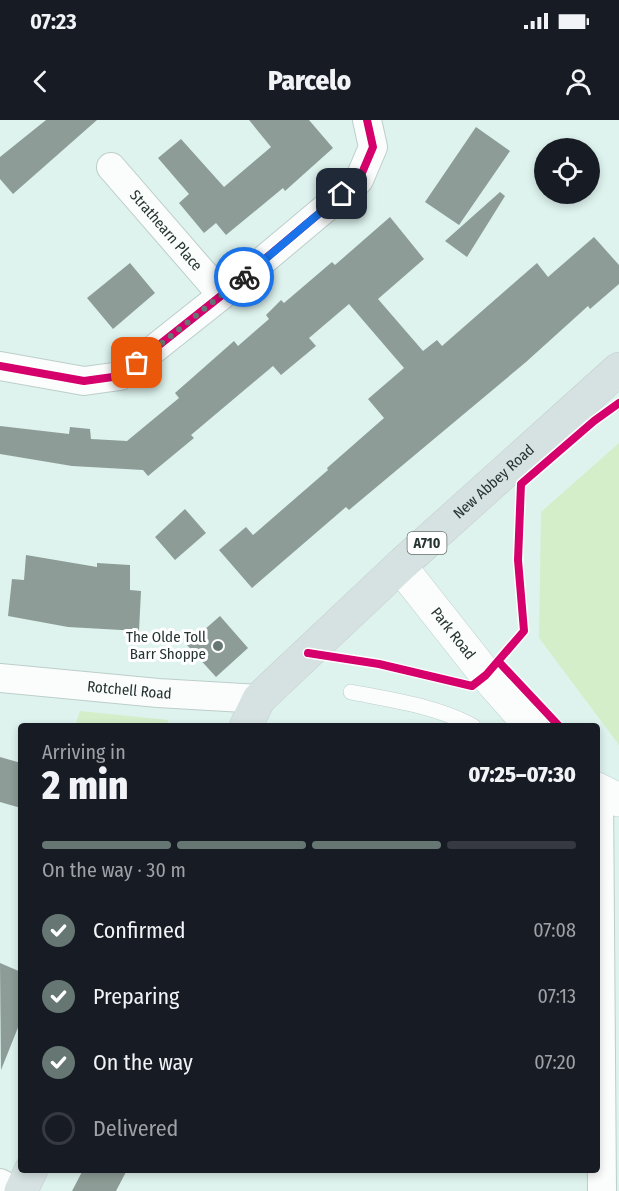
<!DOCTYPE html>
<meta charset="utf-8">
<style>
:root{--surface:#171b24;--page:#20242c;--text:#f1f3f6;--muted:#9ea1a6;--line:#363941;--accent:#667773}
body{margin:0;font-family:"Fira Sans Condensed",sans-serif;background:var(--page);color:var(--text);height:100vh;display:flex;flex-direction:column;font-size:22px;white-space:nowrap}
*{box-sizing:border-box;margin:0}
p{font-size:20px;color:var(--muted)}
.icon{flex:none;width:33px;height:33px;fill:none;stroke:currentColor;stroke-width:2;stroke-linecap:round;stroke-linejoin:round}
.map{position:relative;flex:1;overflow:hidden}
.sheet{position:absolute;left:18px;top:603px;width:582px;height:450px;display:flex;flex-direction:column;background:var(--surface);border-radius:6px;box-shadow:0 3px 9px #0003}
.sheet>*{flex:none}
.controls{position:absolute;left:534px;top:18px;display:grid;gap:12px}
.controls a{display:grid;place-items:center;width:66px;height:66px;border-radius:50%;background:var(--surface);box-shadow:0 3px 9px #0003;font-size:30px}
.pin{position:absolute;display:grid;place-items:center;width:51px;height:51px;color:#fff;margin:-26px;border-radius:12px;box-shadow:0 3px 9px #0006}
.courier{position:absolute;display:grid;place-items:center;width:60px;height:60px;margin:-30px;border:4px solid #1a73e8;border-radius:50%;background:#fff;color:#222;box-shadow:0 2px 8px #0007}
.head em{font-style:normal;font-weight:800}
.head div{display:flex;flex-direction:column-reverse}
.head{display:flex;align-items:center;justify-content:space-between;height:102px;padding:0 24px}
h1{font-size:39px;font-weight:800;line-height:45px}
.bar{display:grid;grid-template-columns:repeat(4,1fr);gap:9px 6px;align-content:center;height:72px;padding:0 24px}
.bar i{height:8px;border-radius:4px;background:var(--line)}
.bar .selected{background:var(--accent)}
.bar p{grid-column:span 4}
ol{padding:0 24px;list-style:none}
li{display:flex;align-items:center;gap:18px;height:66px}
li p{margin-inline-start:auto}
li .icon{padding:6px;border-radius:50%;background:var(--accent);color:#fff;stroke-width:4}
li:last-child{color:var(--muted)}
li i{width:33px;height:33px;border:3px solid var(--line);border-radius:50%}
.status{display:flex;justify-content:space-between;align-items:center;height:42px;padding:0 30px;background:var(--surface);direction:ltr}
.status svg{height:16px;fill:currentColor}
header{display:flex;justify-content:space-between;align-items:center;height:78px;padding:0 24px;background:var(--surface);font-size:27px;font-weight:800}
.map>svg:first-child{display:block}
.green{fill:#d4eeca}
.building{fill:#8d9c96}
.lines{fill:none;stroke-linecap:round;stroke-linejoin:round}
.service-casing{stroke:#bdceca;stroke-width:16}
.minor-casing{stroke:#bdceca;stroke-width:30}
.tertiary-casing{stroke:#bdceca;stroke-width:34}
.primary-casing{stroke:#c4cecb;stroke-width:34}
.service{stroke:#fafdfc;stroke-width:15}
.minor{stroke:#fafdfc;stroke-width:28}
.tertiary{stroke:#fafdfc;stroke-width:33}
.primary{stroke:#d6e2e2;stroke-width:33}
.cycleway-casing{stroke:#fff;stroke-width:11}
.cycleway{stroke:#d6006c;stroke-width:8}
.done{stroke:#667773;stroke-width:6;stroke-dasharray:0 10.8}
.route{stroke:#1a73e8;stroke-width:8}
.poi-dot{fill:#667773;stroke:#fff;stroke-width:2}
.labels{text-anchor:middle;stroke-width:6;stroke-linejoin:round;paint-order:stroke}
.shield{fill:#fff;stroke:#67716f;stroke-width:1.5}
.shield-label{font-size:14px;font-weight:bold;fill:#263431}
.street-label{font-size:15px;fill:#263431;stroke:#fff}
.poi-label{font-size:15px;fill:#263431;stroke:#fff;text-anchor:end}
</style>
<div class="status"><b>07:23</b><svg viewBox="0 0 49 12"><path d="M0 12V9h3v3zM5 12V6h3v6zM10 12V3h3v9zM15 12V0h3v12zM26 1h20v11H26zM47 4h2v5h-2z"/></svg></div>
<header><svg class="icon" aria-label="back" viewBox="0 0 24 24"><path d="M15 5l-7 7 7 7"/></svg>Parcelo<svg class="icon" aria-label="person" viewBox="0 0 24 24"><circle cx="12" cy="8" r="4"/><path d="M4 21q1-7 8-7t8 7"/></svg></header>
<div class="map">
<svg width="619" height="1071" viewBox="0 0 619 1071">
<rect width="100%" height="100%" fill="#def3ee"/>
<!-- green -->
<path class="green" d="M 619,323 L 619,625 L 539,518 L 541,392 Z
M 80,591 L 168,600 L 169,606 L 75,606 Z"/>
<!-- building -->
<path class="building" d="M 46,0 L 97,0 L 13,74 L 0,59 L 0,37 Z
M 249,0 L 309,0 L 333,28 L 285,71 L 283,68 L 226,115 L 216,103 L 204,113 L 179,83 L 189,74 L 158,38 L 181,19 L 224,67 L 271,27 Z
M 476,7 L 510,31 L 459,105 L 425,82 Z
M 500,72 L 505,76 L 467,137 L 445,121 Z
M 390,97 L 424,139 L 378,179 L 423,231 L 437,220 L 442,226 L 537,143 L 548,157 L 594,117 L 619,145 L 619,164 L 590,189 L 588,186 L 526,242 L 349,390 L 346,387 L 252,468 L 219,430 L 246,407 L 253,415 L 328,350 L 327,348 L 384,298 L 368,279 L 404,248 L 349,184 L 309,218 L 316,226 L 281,255 L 273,246 L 191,315 L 194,318 L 148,356 L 143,350 L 72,346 L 0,334 L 0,306 L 69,314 L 70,307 L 90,309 L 91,319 L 127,321 L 179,278 L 175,273 L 234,221 L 238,226 L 269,199 L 266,195 L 281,180 L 284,183 L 332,142 L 335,145 Z
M 130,143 L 155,173 L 113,209 L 87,178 Z
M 185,389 L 206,413 L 175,440 L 155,417 Z
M 26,435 L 97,447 L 97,443 L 130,445 L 130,470 L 141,471 L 139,511 L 68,507 L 8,496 L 12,459 L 24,460 Z
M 220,496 L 248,528 L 216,557 L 187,525 Z
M 0,637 L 21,643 L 21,688 L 0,682 Z
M 0,843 L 21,852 L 21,900 L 1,950 Z
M 83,1050 L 127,1050 L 116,1071 L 72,1071 Z"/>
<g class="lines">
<!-- service casing -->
<g class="service-casing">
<path id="service" d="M 351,572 C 392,580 436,586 473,606"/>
</g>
<!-- minor casing -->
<g class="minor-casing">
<g id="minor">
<path id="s1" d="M 111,47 L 222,175"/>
<path d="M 0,246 L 84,261 L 120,256 L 222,175 L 359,60 L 373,27 L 367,0"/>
<path id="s2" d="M 0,558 L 158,573 L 259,579"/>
<path d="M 599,671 L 602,1071"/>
<path d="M 0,1063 L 15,1071"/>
</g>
</g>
<!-- tertiary casing -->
<g class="tertiary-casing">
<g id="tertiary">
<path id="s3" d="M 400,446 L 486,555 L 531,606"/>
<path d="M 597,669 L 619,680"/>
</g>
</g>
<!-- primary casing -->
<g class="primary-casing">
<g id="primary">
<path id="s4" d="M 246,606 L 259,579 L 400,446 L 619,249"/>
<path d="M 21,1071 L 31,1050"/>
</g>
</g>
<!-- service -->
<use href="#service" class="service"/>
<!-- minor -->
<use href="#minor" class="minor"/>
<!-- tertiary -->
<use href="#tertiary" class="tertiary"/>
<!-- primary -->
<use href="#primary" class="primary"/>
<!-- cycleway casing -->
<g class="cycleway-casing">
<path id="cycleway" d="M 0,246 L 84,261 L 120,256 L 222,175 L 359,60 L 373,27 L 367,0
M 308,533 L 379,544 L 472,566 L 486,555 L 524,511 L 518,440 L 521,364 L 594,301 L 619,283
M 498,541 L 559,606"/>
</g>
<!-- cycleway -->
<use href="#cycleway" class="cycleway"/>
</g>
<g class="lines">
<!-- done -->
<path class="done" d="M 137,243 L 244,157"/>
<!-- route -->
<path class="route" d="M 244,157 L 342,74"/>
</g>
<!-- markers -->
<circle class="poi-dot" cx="218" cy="526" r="6"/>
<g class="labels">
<!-- shield labels -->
<rect class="shield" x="407.5" y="412" width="39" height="22" rx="4.5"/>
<g class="shield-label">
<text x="427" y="428">A710</text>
</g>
<!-- street labels -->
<g class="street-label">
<text dy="5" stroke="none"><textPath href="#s1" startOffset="84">Strathearn Place</textPath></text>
<text dy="5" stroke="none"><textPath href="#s4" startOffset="350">New Abbey Road</textPath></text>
<text dy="5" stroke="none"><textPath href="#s3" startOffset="86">Park Road</textPath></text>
<text dy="5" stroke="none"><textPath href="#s2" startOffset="130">Rotchell Road</textPath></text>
</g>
<!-- poi labels -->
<g class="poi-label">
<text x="206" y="522">The Olde Toll<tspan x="206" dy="17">Barr Shoppe</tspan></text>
</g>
</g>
</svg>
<div class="controls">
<a><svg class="icon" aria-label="locate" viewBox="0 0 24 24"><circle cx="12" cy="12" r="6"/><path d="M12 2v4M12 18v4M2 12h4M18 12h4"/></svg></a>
</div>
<div class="pin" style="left:137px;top:243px;background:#ea580c"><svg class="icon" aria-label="bag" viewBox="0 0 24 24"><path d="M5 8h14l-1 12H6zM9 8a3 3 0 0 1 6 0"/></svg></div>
<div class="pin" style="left:342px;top:74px;background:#1f2937"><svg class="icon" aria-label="home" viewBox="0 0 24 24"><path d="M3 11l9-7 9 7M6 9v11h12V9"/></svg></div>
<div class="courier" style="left:244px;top:157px"><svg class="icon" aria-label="bike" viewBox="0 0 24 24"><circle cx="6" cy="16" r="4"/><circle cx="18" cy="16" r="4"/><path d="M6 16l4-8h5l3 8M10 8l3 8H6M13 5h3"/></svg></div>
<section class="sheet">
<div class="head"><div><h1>2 min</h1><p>Arriving in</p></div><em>07:25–07:30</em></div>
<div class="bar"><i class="selected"></i><i class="selected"></i><i class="selected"></i><i></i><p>On the way · 30 m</p></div>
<ol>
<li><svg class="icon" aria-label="check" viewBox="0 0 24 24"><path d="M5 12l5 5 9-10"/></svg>Confirmed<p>07:08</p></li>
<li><svg class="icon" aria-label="check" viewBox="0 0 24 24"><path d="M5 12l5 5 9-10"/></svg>Preparing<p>07:13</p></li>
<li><svg class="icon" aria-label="check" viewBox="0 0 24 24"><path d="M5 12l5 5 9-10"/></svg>On the way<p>07:20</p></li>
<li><i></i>Delivered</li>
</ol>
</section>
</div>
